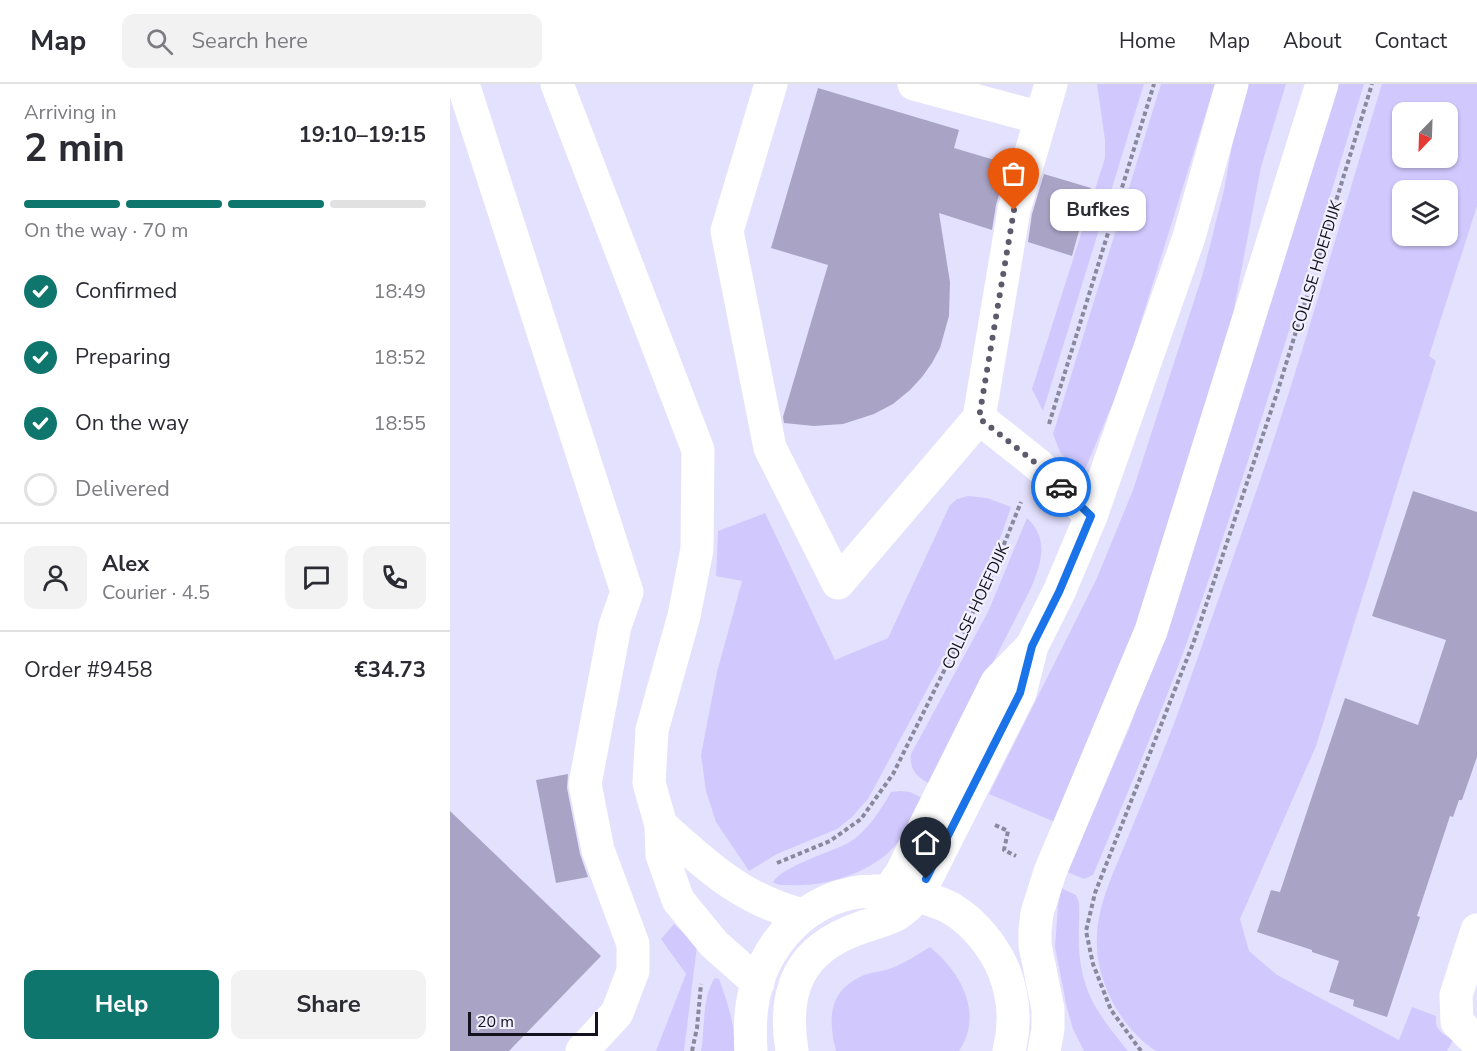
<!DOCTYPE html>
<meta charset="utf-8">
<style>
:root{--surface:#fff;--page:#f2f2f3;--text:#2b2b33;--muted:#7c7c81;--line:#e1e1e2;--accent:#0f766e}
body{margin:0;font-family:"Nunito Sans",sans-serif;background:var(--page);color:var(--text);height:100vh;display:flex;flex-direction:column;font-size:22px;white-space:nowrap}
*{box-sizing:border-box;margin:0}
p{font-size:20px;color:var(--muted)}
.icon{flex:none;width:33px;height:33px;fill:none;stroke:currentColor;stroke-width:2;stroke-linecap:round;stroke-linejoin:round}
.map{position:relative;flex:1;overflow:hidden}
.sheet{display:flex;flex-direction:column;background:var(--surface);width:450px}
.sheet>*{flex:none}
.needle{width:39px;rotate:203deg}
.fabs{position:absolute;left:942px;top:18px;display:grid;gap:12px}
.fabs a{display:grid;place-items:center;width:66px;height:66px;border-radius:12px;background:var(--surface);box-shadow:0 2px 4px #0004;font-size:30px}
.scale{position:absolute;left:18px;bottom:15px;width:130px;box-sizing:border-box;padding-left:6px;border:3px solid #14121e;border-top:0;font-size:16px;line-height:21px;white-space:nowrap;color:#14121e;-webkit-text-stroke:4px #f2f0ff;paint-order:stroke}
.pin{position:absolute;display:grid;place-items:center;width:51px;height:51px;color:#fff;margin:-62px -26px;border-radius:50% 50% 50% 0;rotate:-45deg;box-shadow:0 0 6px #0007}
.pin .icon{rotate:45deg}
.courier{position:absolute;display:grid;place-items:center;width:60px;height:60px;margin:-30px;border:4px solid #1a73e8;border-radius:50%;background:#fff;color:#222;box-shadow:0 2px 8px #0007}
.bubble{position:absolute;height:42px;border-radius:12px;background:var(--surface);box-shadow:0 2px 4px #0004;font-size:20px;font-weight:700;line-height:42px;text-align:center}
.headline em{font-style:normal;font-weight:700}
.headline div{display:flex;flex-direction:column-reverse}
.headline{display:flex;align-items:center;justify-content:space-between;height:102px;padding:0 24px}
h1{font-size:39px;font-weight:700;line-height:45px}
.bar{display:grid;grid-template-columns:repeat(4,1fr);gap:9px 6px;align-content:center;height:72px;padding:0 24px}
.bar i{height:8px;border-radius:4px;background:var(--line)}
.bar .selected{background:var(--accent)}
.bar p{grid-column:span 4}
.line{display:flex;align-items:center;gap:15px;padding:0 24px;border-top:2px solid var(--line)}
.line div{flex:1}
.round{display:grid;place-items:center;flex:none;width:63px;height:63px;border-radius:12px;background:var(--page)}
ol{padding:0 24px;list-style:none}
li{display:flex;align-items:center;gap:18px;height:66px}
li p{margin-inline-start:auto}
li .icon{padding:6px;border-radius:50%;background:var(--accent);color:#fff;stroke-width:4}
li:last-child{color:var(--muted)}
li i{width:33px;height:33px;border:3px solid var(--line);border-radius:50%}
.action{display:flex;gap:12px;margin-top:auto;padding:12px 24px}
.action a{flex:1;height:69px;border-radius:12px;background:var(--accent);color:#fff;font-size:24px;font-weight:700;line-height:69px;text-align:center}
.action a+a{background:var(--page);color:var(--text)}
header{display:flex;align-items:center;gap:36px;box-sizing:border-box;height:84px;padding:0 30px;background:var(--surface);border-bottom:2px solid var(--line)}
header strong{font-size:28px}
nav{display:flex;gap:33px;margin-inline-start:auto;font-size:21px}
.search{width:420px;height:54px;background:var(--page);display:flex;align-items:center;gap:15px;box-sizing:border-box;padding:0 21px;border-radius:12px;color:var(--muted);font-size:22px}
main{display:flex;flex:1;min-height:0}
.map>svg:first-child{display:block}
.green{fill:#d1c9fe;fill-rule:evenodd}
.building{fill:#a9a4c6}
.lines{fill:none;stroke-linecap:round;stroke-linejoin:round}
.path{stroke:#8a889d;stroke-width:4;stroke-dasharray:4.5 3;stroke-linecap:butt}
.minor{stroke:#fff;stroke-width:33}
.major{stroke:#fff;stroke-width:33}
.done{stroke:#5d5a6c;stroke-width:6;stroke-dasharray:0 10.8}
.route{stroke:#1a73e8;stroke-width:8}
.labels{text-anchor:middle;stroke-width:4.5;stroke-linejoin:round;paint-order:stroke}
.street-label{font-size:16px;fill:#14121e;stroke:#f2f0ff}
</style>
<header>
<strong>Map</strong>
<div class="search"><svg class="icon" aria-label="search" viewBox="0 0 24 24"><circle cx="10" cy="10" r="6"/><path d="M15 15l6 6"/></svg>Search here</div>
<nav><a>Home</a><a>Map</a><a>About</a><a>Contact</a></nav>
</header>
<main>
<section class="sheet">
<div class="headline"><div><h1>2 min</h1><p>Arriving in</p></div><em>19:10–19:15</em></div>
<div class="bar"><i class="selected"></i><i class="selected"></i><i class="selected"></i><i></i><p>On the way · 70 m</p></div>
<ol>
<li><svg class="icon" aria-label="check" viewBox="0 0 24 24"><path d="M5 12l5 5 9-10"/></svg>Confirmed<p>18:49</p></li>
<li><svg class="icon" aria-label="check" viewBox="0 0 24 24"><path d="M5 12l5 5 9-10"/></svg>Preparing<p>18:52</p></li>
<li><svg class="icon" aria-label="check" viewBox="0 0 24 24"><path d="M5 12l5 5 9-10"/></svg>On the way<p>18:55</p></li>
<li><i></i>Delivered</li>
</ol>
<div class="line" style="height:108px"><a class="round"><svg class="icon" aria-label="person" viewBox="0 0 24 24"><circle cx="12" cy="8" r="4"/><path d="M4 21q1-7 8-7t8 7"/></svg></a><div><b>Alex</b><p>Courier · 4.5</p></div><a class="round"><svg class="icon" aria-label="chat" viewBox="0 0 24 24"><path d="M4 5h16v11H9l-5 4z"/></svg></a><a class="round"><svg class="icon" aria-label="phone" viewBox="0 0 24 24"><path d="M5 4h4l2 5-3 2q2 4 5 5l2-3 5 2v4C11 20 4 13 5 4z"/></svg></a></div>
<div class="line" style="height:78px"><div>Order #9458</div><b>€34.73</b></div>
<div class="action"><a>Help</a><a>Share</a></div>
</section>
<div class="map">
<svg width="1027" height="967" viewBox="0 0 1027 967">
<rect width="100%" height="100%" fill="#e4e1fe"/>
<!-- green -->
<path class="green" d="M 647,0 L 694,0 L 593,327 L 582,305 L 655,74 L 655,56 Z
M 711,0 L 765,0 L 684,260 L 664,316 L 631,395 L 610,368 L 603,350 Z
M 793,0 L 836,0 L 811,83 L 775,272 L 704,495 L 607,739 L 539,710 L 647,494 L 683,406 L 753,189 L 774,106 Z
M 886,0 L 914,0 C 860,178 807,357 746,533 C 715,621 679,706 643,791 L 634,795 L 617,788 L 679,645 L 705,573 Z
M 932,0 L 1027,0 L 1027,122 L 979,272 L 986,277 L 866,662 L 790,835 L 799,867 L 827,891 L 949,956 L 962,923 L 986,932 C 984,946 992,949 1003,956 L 997,967 L 706,967 C 670,944 644,894 647,852 C 648,819 664,788 676,758 C 695,711 715,665 732,618 C 761,536 790,455 818,373 C 859,250 894,124 932,0 ZM 952,28 L 998,28 L 998,74 L 952,74 ZM 952,106 L 998,106 L 998,152 L 952,152 Z
M 518,412 L 537,414 L 561,423 L 542,478 L 522,522 L 418,715 L 401,734 L 387,745 L 327,770 L 299,787 L 266,738 L 256,707 L 251,671 L 267,588 L 292,497 L 266,492 L 268,447 L 315,429 L 385,576 L 438,554 L 500,421 L 507,415 Z
M 577,434 C 599,455 592,478 581,504 L 481,701 C 468,693 459,687 461,670 L 538,528 Z
M 451,707 L 460,708 L 474,715 C 464,733 455,753 439,768 C 414,791 373,803 340,801 C 334,801 328,802 323,798 C 333,782 379,769 398,759 C 418,747 430,727 441,708 Z
M 611,804 L 626,811 L 629,819 C 630,835 628,850 629,866 C 633,913 650,932 678,967 L 634,967 L 623,945 L 617,924 L 605,863 L 608,822 Z
M 224,840 L 247,862 L 234,967 L 206,967 L 236,890 L 211,855 Z
M 480,863 C 511,888 534,930 509,967 L 386,967 C 378,936 378,907 412,892 C 420,888 430,888 439,885 C 453,880 467,871 480,863 Z
M 265,894 L 269,895 C 277,917 286,942 284,967 L 251,967 C 255,946 252,911 265,894 Z"/>
<!-- building -->
<path class="building" d="M 368,4 L 509,46 L 504,64 L 558,80 L 546,121 L 542,146 L 489,129 L 500,198 L 499,232 L 490,264 L 482,279 L 472,293 L 460,306 L 443,320 L 424,330 L 393,340 L 364,342 L 334,339 L 333,333 L 378,181 L 321,164 Z
M 594,90 L 641,104 L 622,172 L 578,158 L 582,130 Z
M 963,407 L 1027,428 L 1027,673 L 1012,716 L 1009,716 L 1003,733 L 1000,732 L 967,832 L 970,833 L 937,933 L 903,922 L 904,916 L 879,908 L 889,877 L 862,868 L 862,866 L 807,848 L 821,806 L 830,808 L 895,614 L 968,641 L 996,556 L 922,532 Z
M 118,690 L 117,704 L 130,770 L 138,793 L 106,799 L 86,696 Z
M 0,727 L 151,872 L 59,967 L 0,967 Z"/>
<g class="lines">
<!-- path -->
<path class="path" d="M 599,340 L 704,0
M 545,741 L 558,747 L 554,766 L 566,772
M 327,779 L 380,757 L 411,735 L 443,690 L 542,490 L 571,418
M 242,967 L 247,944 L 251,900
M 691,967 L 661,926 L 643,880 L 636,847 L 645,809 L 744,557 L 828,306 L 922,0"/>
<!-- minor -->
<path class="minor" d="M 13,0 L 177,508 L 165,542 L 135,700 L 148,766 L 183,860 L 183,887 L 167,929 L 132,967
M 107,0 L 248,366 L 247,465 L 234,532 L 202,646 L 199,699 L 211,741 L 212,771 L 228,816 L 264,860 L 308,899
M 321,0 L 277,147 L 320,364 L 388,499 L 529,334
M 464,0 L 591,34
M 601,0 L 564,126 L 529,334 L 587,380 L 641,432
M 211,741 C 257,782 292,816 353,831
M 1027,846 L 1006,911 L 1007,938 L 1027,958"/>
<!-- major -->
<path class="major" d="M 439,807 L 452,788 L 547,598 L 581,563
M 301,967 C 300,952 300,937 302,922 C 311,860 359,808 423,807 C 443,806 463,809 481,816 C 488,819 496,821 502,825 C 525,839 544,863 554,887 C 564,913 566,940 559,967
M 342,967 C 332,906 349,865 410,844 C 440,833 445,837 468,811 L 570,609 L 582,562 L 609,508 L 641,432 L 739,153 L 782,0
M 594,967 L 598,945 L 598,925 L 585,861 L 585,846 L 587,829 L 600,788 L 701,547 L 872,0"/>
</g>
<g class="lines">
<!-- done -->
<path class="done" d="M 564,126 L 529,334 L 587,380 L 611,403"/>
<!-- route -->
<path class="route" d="M 476,795 L 570,609 L 582,562 L 609,508 L 641,432 L 611,403"/>
</g>
<g class="labels">
<!-- street labels -->
<g class="street-label">
<text transform="translate(866 182) rotate(-73)" y="6">COLLSE HOEFDIJK</text>
<text transform="translate(525 522) rotate(-65)" y="6">COLLSE HOEFDIJK</text>
</g>
</g>
</svg>
<div class="fabs">
<a><svg class="needle" viewBox="-14 -14 28 28"><path d="M0-13l5 13h-10z" fill="#e53935"/><path d="M0 13l5-13h-10z" fill="#7c7c81"/></svg></a>
<a><svg class="icon" aria-label="layers" viewBox="0 0 24 24"><path d="M12 4l9 5-9 5-9-5zM3 14l9 5 9-5"/></svg></a>
</div>
<div class="scale">20 m</div>
<div class="pin" style="left:564px;top:126px;background:#ea580c"><svg class="icon" aria-label="bag" viewBox="0 0 24 24"><path d="M5 8h14l-1 12H6zM9 8a3 3 0 0 1 6 0"/></svg></div>
<div class="pin" style="left:476px;top:795px;background:#1f2937"><svg class="icon" aria-label="home" viewBox="0 0 24 24"><path d="M3 11l9-7 9 7M6 9v11h12V9"/></svg></div>
<div class="courier" style="left:611px;top:403px"><svg class="icon" aria-label="car" viewBox="0 0 24 24"><path d="M5 17H2v-5l4-1 3-4h7l3 4 3 1v5h-3M9 17h6M6 11h13"/><circle cx="7" cy="17" r="2"/><circle cx="17" cy="17" r="2"/></svg></div>
<div class="bubble" style="left:600px;top:105px;width:96px">Bufkes</div>
</div>
</main>
